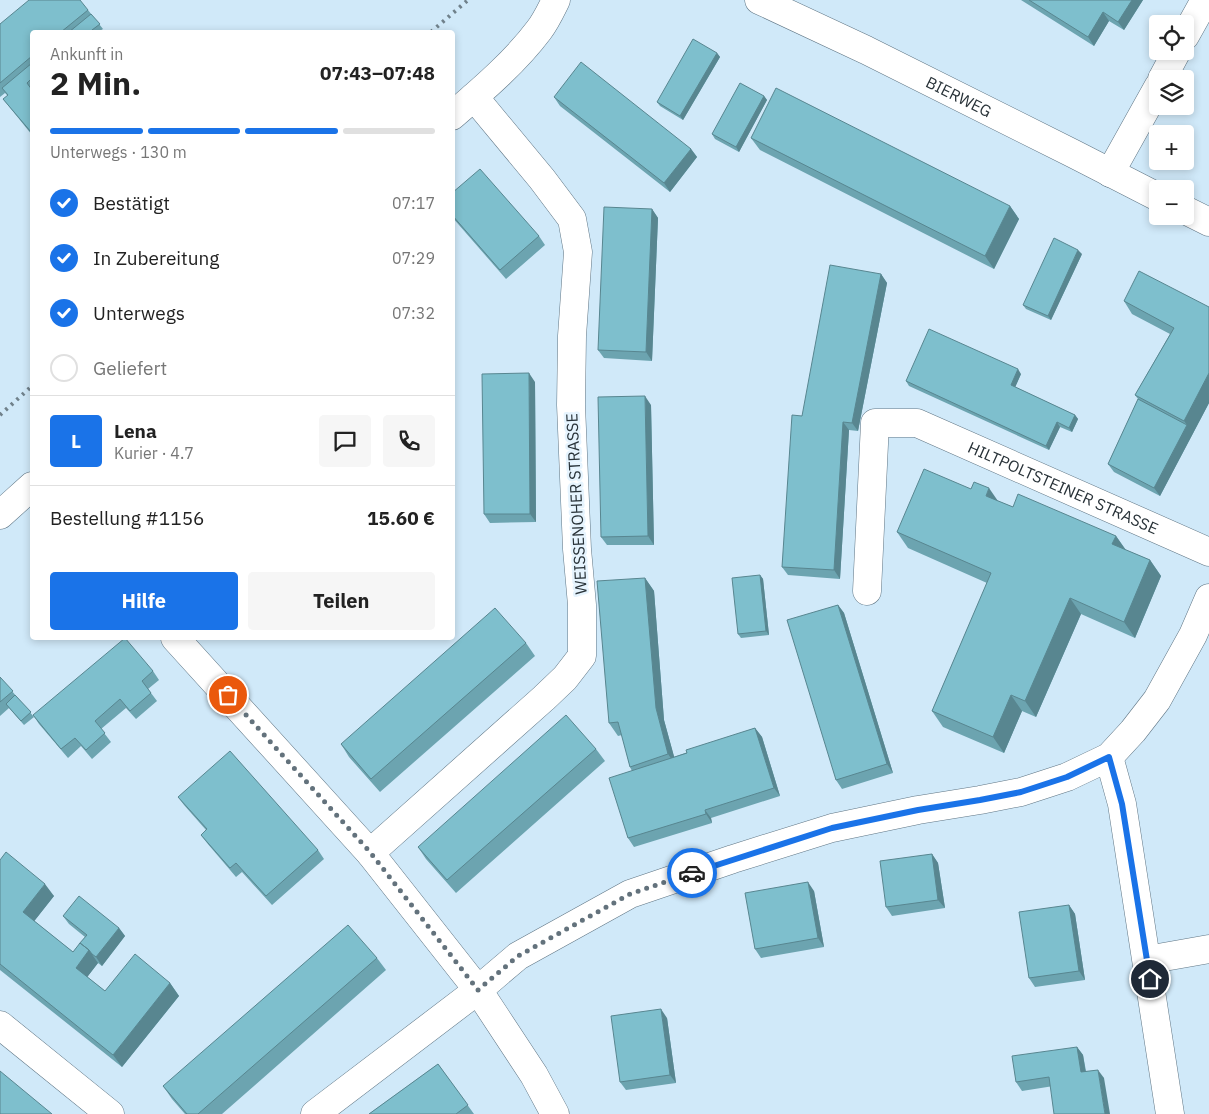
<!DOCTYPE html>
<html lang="de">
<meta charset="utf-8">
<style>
:root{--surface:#fff;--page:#f6f6f6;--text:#222;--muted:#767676;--line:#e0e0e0;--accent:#1a73e8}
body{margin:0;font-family:"IBM Plex Sans",sans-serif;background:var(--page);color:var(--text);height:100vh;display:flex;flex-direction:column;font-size:19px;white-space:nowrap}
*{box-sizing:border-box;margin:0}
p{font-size:16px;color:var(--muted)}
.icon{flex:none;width:28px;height:28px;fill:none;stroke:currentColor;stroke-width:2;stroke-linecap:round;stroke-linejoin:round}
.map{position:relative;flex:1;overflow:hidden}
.panel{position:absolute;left:30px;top:30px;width:425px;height:610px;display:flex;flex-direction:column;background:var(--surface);border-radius:5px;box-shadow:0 2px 8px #0003}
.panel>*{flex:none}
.fabs{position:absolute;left:1149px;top:15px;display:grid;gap:10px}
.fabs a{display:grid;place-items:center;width:45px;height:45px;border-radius:5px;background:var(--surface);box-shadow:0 2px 8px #0003;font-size:25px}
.pin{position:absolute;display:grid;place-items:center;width:42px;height:42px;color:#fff;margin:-21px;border:2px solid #fff;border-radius:50%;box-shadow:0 1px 5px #0007}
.courier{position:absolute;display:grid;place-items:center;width:50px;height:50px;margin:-25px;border:4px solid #1a73e8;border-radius:50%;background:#fff;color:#222;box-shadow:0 1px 6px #0007}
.headline em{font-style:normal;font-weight:800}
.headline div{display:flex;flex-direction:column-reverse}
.headline{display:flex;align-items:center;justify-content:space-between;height:85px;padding:0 20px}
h1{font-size:32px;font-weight:800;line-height:38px}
.bar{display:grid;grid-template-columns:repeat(4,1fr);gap:8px 5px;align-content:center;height:60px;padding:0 20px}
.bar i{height:6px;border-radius:4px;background:var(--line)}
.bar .current{background:var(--accent)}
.bar p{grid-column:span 4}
.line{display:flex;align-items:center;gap:12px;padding:0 20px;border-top:1px solid var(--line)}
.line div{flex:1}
.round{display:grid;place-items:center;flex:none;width:52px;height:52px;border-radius:5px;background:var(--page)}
ol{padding:0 20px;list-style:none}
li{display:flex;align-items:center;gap:15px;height:55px}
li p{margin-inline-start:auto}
li .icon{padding:5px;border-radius:50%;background:var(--accent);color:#fff;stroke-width:4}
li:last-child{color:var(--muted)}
li i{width:28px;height:28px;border:2px solid var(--line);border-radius:50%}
.button{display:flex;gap:10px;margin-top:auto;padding:10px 20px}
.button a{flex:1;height:58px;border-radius:5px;background:var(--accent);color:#fff;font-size:20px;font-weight:800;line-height:58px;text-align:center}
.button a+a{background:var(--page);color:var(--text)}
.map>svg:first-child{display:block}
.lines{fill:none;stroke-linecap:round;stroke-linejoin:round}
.minor-casing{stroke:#5f7584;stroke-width:29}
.major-casing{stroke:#5f7584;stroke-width:29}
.minor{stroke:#fff;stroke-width:28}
.major{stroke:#fff;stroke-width:28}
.rail{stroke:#70818b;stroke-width:4;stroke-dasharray:2.5 5;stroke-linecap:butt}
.wall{fill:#6ca4b0}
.shaded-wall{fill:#588690}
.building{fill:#7ebfcd;stroke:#588690}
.done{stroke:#63727c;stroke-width:5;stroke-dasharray:0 9}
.route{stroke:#1a73e8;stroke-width:6}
.labels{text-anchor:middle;stroke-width:5;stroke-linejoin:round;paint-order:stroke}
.street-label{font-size:16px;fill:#283238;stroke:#e6f4fe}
</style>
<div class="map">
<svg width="1209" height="1114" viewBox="0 0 1209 1114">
<rect width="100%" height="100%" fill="#d0e9f9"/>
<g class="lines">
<!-- minor casing -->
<g class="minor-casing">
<g id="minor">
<path d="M 1185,36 L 1205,0"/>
<path d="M 1162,79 L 1177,51"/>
<path d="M 452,116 C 482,90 515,62 539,30 C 546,21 551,10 556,0"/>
<path d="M 1110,173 L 1158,87"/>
<path d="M 0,515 L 32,486"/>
<path id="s1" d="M 867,591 L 875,423 L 917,423 L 1209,552"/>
<path d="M 175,638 L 370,853 L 478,990 L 534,1075 L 555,1114"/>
<path d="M 1109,757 L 1122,804 L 1170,1114"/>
<path d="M 370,853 L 544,698 L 565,678 L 582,656 L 582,605 L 577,549 L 571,405 L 572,336 L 578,252 L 572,219 L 542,179 L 474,97"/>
<path d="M 1147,960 L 1209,949"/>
<path d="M 0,1025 L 110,1114"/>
<path d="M 315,1114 L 478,990 L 518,956 L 630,894 L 733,859 L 832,828 L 918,810 L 980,800 L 1021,792 L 1067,777 L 1109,757 L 1133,731 L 1157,700 L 1193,635 L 1209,598"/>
</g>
</g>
<!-- major casing -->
<g class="major-casing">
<g id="major">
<path id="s2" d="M 759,0 L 866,50 L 1072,153 L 1158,197"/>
<path d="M 1185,210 L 1209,222"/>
</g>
</g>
<!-- minor -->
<use href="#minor" class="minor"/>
<!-- major -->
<use href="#major" class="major"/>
<!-- rail -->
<path class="rail" d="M 431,32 L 468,0
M 0,415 L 32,386"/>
</g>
<!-- wall -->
<path class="wall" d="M 1021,0 L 1143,0 L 1124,30 L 1109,21 L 1094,46 Z
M 88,10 L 103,29 L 98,32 L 32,32 L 32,85 L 30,87 L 32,90 L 32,135 L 3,99 L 8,96 L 5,93 L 0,97 L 0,24 Z
M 717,53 L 720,57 L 683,120 L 660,106 L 657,102 Z
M 764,96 L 767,100 L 739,152 L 715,139 L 712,134 Z
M 554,97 L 691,149 L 697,157 L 670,192 L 560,106 Z
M 751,138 L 1010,206 L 1019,219 L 994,269 L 760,150 Z
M 452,193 L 539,236 L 545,245 L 506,279 L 452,217 Z
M 652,209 L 658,218 L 652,361 L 604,358 L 598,350 Z
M 1082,254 L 1051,320 L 1026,309 L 1023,305 Z
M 881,274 L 887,283 L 858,431 L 849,430 L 840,579 L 788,575 L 782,567 L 802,416 Z
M 1124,301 L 1209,307 L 1209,403 L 1160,496 L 1114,472 L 1108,464 L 1138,399 L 1135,395 L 1170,334 L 1132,314 Z
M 1021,374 L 1015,387 L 1075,415 L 1078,419 L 1072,432 L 1060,427 L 1049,450 L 909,386 L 906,381 Z
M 535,382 L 536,522 L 490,523 L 484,514 Z
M 651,405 L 654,545 L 607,545 L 601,537 Z
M 998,501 L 1013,507 L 1116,536 L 1126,550 L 1150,560 L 1161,576 L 1135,638 L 1081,614 L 1036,717 L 1022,711 L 1004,753 L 943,727 L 932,711 L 987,583 L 908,548 L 897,532 Z
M 760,575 L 763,579 L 769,635 L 741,638 L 738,634 Z
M 645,578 L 654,591 L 664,720 L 674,757 L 755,728 L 762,737 L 780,796 L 711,818 L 712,823 L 634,847 L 628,838 L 632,771 L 630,767 L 622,735 L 618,736 L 609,723 Z
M 838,605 L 844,613 L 893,773 L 842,789 L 836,780 Z
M 526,643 L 535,656 L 380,792 L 349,757 L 341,744 Z
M 153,671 L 159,680 L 148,689 L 157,701 L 136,719 L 126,708 L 101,729 L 111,742 L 92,759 L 81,746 L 68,758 L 39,724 L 33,715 Z
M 0,677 L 34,717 L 24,725 L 9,708 L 0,716 Z
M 596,749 L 605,761 L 456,893 L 426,859 L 418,847 Z
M 178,797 L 318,850 L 324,859 L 272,905 L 242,872 L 236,877 L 207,843 L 201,835 L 206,830 L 184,805 Z
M 932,854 L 938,863 L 945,908 L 892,916 L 886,907 Z
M 0,860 L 54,896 L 34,921 L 73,952 L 85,937 L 69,924 L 63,916 L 119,928 L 125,936 L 102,966 L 98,963 L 87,977 L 105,991 L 170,983 L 179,996 L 122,1067 L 0,970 Z
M 814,891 L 824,947 L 761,958 L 755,949 Z
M 1069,905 L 1075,914 L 1085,980 L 1035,987 L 1029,978 Z
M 377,958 L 386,970 L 222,1114 L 185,1114 L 172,1099 L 163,1086 Z
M 667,1018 L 676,1083 L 626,1090 L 620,1082 Z
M 1077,1047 L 1083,1055 L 1086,1071 L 1104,1078 L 1022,1091 L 1016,1082 Z
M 438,1064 L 474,1114 L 369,1114 Z"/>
<!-- shaded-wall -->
<path class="shaded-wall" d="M 1132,0 L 1143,0 L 1124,30 L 1118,22 Z
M 1103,12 L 1109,21 L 1094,46 L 1088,37 Z
M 717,53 L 720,57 L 683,120 L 680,116 Z
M 764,96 L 767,100 L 739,152 L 736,147 Z
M 691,149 L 697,157 L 670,192 L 664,183 Z
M 1010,206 L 1019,219 L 994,269 L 985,256 Z
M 652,209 L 658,218 L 652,361 L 646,352 Z
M 1078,250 L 1082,254 L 1051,320 L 1048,316 Z
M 881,274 L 887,283 L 858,431 L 852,423 Z
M 1018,369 L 1021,374 L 1014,390 L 1011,385 Z
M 529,373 L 535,382 L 536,522 L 530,514 Z
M 1209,373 L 1209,403 L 1160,496 L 1154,488 L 1187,425 L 1184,421 Z
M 645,396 L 651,405 L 654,545 L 648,536 Z
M 1075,415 L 1078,419 L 1072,432 L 1069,428 Z
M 843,422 L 849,430 L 840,579 L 834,570 Z
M 1057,422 L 1060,427 L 1049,450 L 1046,446 Z
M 989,488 L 1000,504 L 986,496 Z
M 1116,536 L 1127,552 L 1112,544 Z
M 1150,560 L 1161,576 L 1135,638 L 1124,622 Z
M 760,575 L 763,579 L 769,635 L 766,631 Z
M 645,578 L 654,591 L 664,720 L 677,767 L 668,754 L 656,708 Z
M 1070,598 L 1081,614 L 1036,717 L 1025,701 Z
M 838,605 L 844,613 L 893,773 L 887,764 Z
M 1011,695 L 1022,711 L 1004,753 L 993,737 Z
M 755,728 L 762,737 L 780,796 L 774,788 Z
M 705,810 L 711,818 L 712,823 L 706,814 Z
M 932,854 L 938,863 L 945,908 L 938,900 Z
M 808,882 L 814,891 L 824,947 L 818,938 Z
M 45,884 L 54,896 L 32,924 L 23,912 Z
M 1069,905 L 1075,914 L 1085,980 L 1079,971 Z
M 119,928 L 125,936 L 102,966 L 96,957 Z
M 89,950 L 98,963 L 85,980 L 76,968 Z
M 170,983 L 179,996 L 122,1067 L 113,1055 Z
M 661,1009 L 667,1018 L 676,1083 L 670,1075 Z
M 1077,1047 L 1083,1055 L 1087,1081 L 1081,1072 Z
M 1098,1070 L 1104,1078 L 1110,1114 L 1105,1114 Z"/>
<!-- building -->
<path class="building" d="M 29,0 L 80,0 L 88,10 L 61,32 L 32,32 L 32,56 L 0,83 L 0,24 Z
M 1029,0 L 1132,0 L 1118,22 L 1103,12 L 1088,37 Z
M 91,14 L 100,24 L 92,30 L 94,32 L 69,32 Z
M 693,39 L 717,53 L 680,116 L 657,102 Z
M 581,62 L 691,149 L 664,183 L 554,97 Z
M 32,63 L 32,78 L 27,83 L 32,90 L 32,130 L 31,132 L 3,99 L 8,95 L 2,88 Z
M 740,83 L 764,96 L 736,147 L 712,134 Z
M 776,88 L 1010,206 L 985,256 L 751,138 Z
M 480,169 L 539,236 L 500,270 L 452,215 L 452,193 Z
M 604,207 L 652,209 L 646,352 L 598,350 Z
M 1054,238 L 1078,250 L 1048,316 L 1023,305 Z
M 830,265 L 881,274 L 852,423 L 843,422 L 834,570 L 782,567 L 792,415 L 802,416 Z
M 1139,271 L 1209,307 L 1209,373 L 1184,421 L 1135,395 L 1174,328 L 1124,301 Z
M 929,329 L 1018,369 L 1011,385 L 1075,415 L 1069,428 L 1057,422 L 1046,446 L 906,381 Z
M 529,373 L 530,514 L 484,514 L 482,374 Z
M 645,396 L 648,536 L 601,537 L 598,397 Z
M 1138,399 L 1187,425 L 1154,488 L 1108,464 Z
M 924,469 L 971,489 L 974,482 L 989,488 L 986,496 L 1013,507 L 1018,494 L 1116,536 L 1112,544 L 1150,560 L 1124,622 L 1070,598 L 1025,701 L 1011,695 L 993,737 L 932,711 L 991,573 L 897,532 Z
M 760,575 L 766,631 L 738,634 L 732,578 Z
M 645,578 L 656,708 L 668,754 L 630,767 L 618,722 L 609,723 L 597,581 Z
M 838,605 L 887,764 L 836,780 L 787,620 Z
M 495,608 L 526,643 L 371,779 L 341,744 Z
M 125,638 L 153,671 L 142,681 L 151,693 L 130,711 L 120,699 L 95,721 L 105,733 L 86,750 L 75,738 L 61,749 L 33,715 Z
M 0,677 L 13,691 L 0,702 Z
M 15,695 L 31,712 L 21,721 L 6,704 Z
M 566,715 L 596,749 L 447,880 L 418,847 Z
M 755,728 L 774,788 L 705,810 L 706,814 L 628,838 L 609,778 L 687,753 L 686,750 Z
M 230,751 L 318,850 L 266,896 L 236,863 L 230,868 L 201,835 L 207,829 L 178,797 Z
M 6,852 L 45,884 L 23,912 L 73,952 L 80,943 L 89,950 L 76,968 L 105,991 L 135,954 L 170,983 L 113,1055 L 0,964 L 0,860 Z
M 932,854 L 938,900 L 886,907 L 880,861 Z
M 808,882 L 818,938 L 755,949 L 745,893 Z
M 79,896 L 119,928 L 96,957 L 92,954 L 89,950 L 80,943 L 79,944 L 87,935 L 63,916 Z
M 1069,905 L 1079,971 L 1029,978 L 1019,912 Z
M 348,925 L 377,958 L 198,1114 L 187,1114 L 163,1086 Z
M 661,1009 L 670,1075 L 620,1082 L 611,1016 Z
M 1077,1047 L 1081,1072 L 1098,1070 L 1105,1114 L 1054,1114 L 1049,1077 L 1016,1082 L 1012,1056 Z
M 438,1064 L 468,1105 L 456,1114 L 369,1114 Z
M 0,1071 L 52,1114 L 0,1114 Z"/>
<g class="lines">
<!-- done -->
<path class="done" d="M 228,695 L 370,852 L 478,990 L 518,956 L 630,894 L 692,873"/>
<!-- route -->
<path class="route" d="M 692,873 L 832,828 L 918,810 L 980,800 L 1021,792 L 1067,777 L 1109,757 L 1122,804 L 1150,979"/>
</g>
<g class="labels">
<!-- street labels -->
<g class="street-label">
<text dy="6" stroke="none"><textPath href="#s2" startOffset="222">BIERWEG</textPath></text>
<text dy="6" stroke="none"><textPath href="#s1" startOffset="370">HILTPOLTSTEINER STRASSE</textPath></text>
<text transform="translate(576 504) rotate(-93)" y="6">WEISSENOHER STRASSE</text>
</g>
</g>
</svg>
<div class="fabs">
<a><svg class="icon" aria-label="locate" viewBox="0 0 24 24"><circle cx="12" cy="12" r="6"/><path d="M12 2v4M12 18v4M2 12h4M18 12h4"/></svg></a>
<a><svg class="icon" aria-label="layers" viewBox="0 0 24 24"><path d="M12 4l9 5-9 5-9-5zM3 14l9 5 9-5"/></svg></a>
<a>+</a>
<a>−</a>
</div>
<div class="pin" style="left:228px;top:695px;background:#ea580c"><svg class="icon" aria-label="bag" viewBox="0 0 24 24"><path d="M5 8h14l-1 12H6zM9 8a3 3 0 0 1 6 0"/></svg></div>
<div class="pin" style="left:1150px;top:979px;background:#1f2937"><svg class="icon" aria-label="home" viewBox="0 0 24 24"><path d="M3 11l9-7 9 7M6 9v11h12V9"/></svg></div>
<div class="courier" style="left:692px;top:873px"><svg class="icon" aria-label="car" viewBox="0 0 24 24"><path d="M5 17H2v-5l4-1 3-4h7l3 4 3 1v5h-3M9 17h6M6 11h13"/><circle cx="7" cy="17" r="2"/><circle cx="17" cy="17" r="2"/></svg></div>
<section class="panel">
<div class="headline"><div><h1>2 Min.</h1><p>Ankunft in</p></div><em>07:43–07:48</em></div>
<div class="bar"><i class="current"></i><i class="current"></i><i class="current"></i><i></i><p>Unterwegs · 130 m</p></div>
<ol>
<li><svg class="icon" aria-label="check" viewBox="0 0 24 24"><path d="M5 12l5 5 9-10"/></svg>Bestätigt<p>07:17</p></li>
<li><svg class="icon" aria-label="check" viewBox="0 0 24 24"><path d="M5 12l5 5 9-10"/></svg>In Zubereitung<p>07:29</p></li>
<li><svg class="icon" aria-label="check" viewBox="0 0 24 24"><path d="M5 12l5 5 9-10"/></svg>Unterwegs<p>07:32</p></li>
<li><i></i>Geliefert</li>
</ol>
<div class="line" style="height:90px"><b class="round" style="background:var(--accent);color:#fff">L</b><div><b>Lena</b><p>Kurier · 4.7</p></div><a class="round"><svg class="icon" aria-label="chat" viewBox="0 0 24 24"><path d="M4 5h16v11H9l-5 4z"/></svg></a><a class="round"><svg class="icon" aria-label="phone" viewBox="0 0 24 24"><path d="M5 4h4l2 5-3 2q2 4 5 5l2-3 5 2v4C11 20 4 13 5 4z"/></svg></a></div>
<div class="line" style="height:65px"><div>Bestellung #1156</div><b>15.60 €</b></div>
<div class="button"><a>Hilfe</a><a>Teilen</a></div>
</section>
</div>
